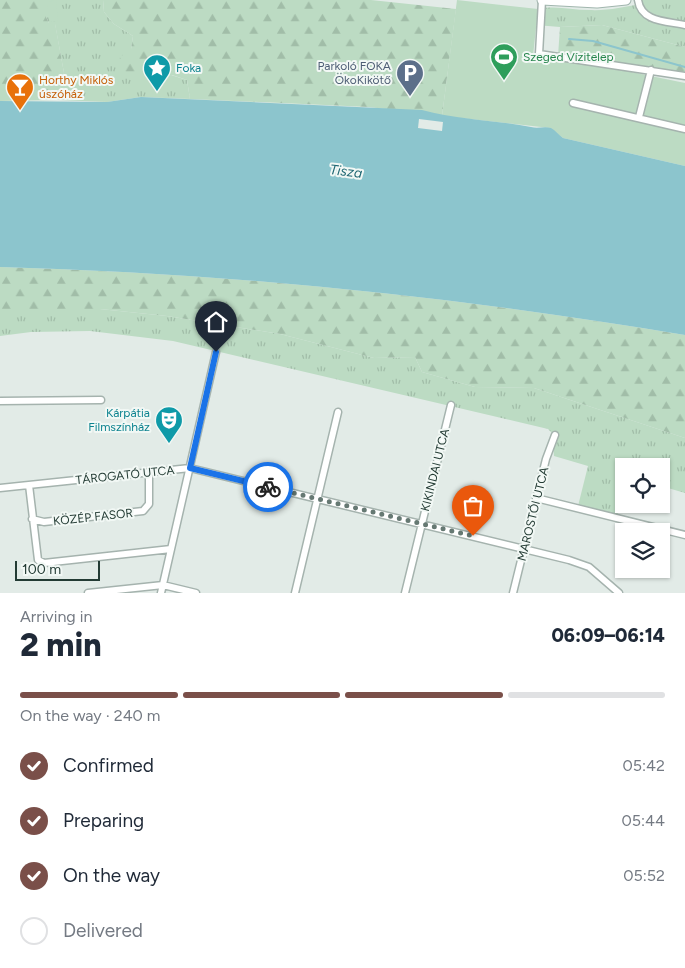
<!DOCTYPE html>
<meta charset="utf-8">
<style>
:root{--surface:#fff;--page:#f2f2f3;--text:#1f2937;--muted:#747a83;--line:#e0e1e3;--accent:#7a4f49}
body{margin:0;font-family:Figtree,sans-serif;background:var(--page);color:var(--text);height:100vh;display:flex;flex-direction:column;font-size:19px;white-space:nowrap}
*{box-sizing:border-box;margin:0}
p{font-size:16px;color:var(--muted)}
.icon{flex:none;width:28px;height:28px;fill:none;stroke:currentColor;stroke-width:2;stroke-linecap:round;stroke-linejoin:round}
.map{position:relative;height:593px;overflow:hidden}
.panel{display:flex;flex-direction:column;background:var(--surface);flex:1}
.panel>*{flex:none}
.fabs{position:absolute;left:615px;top:458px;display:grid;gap:10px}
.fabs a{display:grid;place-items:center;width:55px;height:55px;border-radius:0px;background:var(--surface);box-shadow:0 1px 4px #0004;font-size:25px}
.scale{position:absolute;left:15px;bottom:12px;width:85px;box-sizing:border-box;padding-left:5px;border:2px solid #233b34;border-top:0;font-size:14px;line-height:18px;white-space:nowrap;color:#233b34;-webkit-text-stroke:4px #f2f8f5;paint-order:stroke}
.pin{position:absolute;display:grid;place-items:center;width:42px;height:42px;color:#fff;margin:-51px -21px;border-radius:50% 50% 50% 0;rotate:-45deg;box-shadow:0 0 5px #0007}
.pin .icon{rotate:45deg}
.courier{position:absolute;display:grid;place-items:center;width:50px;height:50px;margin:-25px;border:4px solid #1a73e8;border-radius:50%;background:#fff;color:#222;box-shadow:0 1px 6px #0007}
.headline em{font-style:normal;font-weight:800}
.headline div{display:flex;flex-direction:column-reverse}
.headline{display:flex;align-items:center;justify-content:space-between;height:85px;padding:0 20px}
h1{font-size:32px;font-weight:800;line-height:38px}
.bar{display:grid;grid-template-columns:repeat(4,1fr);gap:8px 5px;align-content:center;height:60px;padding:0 20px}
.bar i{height:6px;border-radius:4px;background:var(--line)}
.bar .current{background:var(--accent)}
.bar p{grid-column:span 4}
ol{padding:0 20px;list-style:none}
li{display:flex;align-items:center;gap:15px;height:55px}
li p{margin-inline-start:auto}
li .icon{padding:5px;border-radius:50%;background:var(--accent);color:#fff;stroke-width:4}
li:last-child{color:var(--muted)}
li i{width:28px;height:28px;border:2px solid var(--line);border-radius:50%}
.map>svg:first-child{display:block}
.grass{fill:url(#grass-tufts)}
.forest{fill:url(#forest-firs)}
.garden{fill:#bcdbc3}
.water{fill:#8cc5cd}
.pier{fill:#e2ebe7}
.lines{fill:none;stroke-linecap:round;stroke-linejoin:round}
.stream{stroke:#8cc5cd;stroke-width:2}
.minor-casing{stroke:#a5b3ae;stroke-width:9}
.secondary-casing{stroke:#a1b6ae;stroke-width:11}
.minor{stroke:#fff;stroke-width:6}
.secondary{stroke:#fff;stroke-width:9}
.done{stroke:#667973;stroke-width:5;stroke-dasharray:0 9}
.route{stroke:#1a73e8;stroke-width:6}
.labels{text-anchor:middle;stroke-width:4;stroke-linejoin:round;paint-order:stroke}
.leisure-label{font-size:12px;fill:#27864d;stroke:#f2f8f5;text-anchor:start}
.service-label{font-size:12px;fill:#4e5e75;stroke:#f2f8f5;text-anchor:end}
.culture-label{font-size:12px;fill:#0d838f;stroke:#f2f8f5;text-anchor:start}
.food-label{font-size:12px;fill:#c56008;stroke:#f2f8f5;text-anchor:start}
.street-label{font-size:12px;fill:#233b34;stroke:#f2f8f5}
.water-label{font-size:14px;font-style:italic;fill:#206874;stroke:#f2f8f5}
</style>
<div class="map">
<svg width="685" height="593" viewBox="0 0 685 593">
<defs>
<pattern id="grass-tufts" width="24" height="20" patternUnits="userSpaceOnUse" patternTransform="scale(1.25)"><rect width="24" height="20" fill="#bcdbc3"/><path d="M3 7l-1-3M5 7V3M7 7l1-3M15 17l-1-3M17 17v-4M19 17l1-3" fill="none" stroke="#a1bda8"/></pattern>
<pattern id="forest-firs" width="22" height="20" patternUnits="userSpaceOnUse" patternTransform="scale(1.25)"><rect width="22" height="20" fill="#bcdbc3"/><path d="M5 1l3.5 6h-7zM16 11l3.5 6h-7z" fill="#a1bda8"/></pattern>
</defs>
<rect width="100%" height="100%" fill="#e2ebe7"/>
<!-- grass -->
<path class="grass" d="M 46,0 L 103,0 L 104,12 L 114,24 L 133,36 L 131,49 L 146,71 L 164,78 L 171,75 L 187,80 L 190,99 L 141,97 L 107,102 L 58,100 L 64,73 L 55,24 L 49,23 L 46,17 Z
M 641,0 L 685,0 L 685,47 L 602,25 L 560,27 L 536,25 L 538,9 C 556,5 571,10 589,10 C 607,11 624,7 641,4 Z
M 32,307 L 100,309 L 167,316 L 280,334 L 374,358 L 415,357 L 422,372 L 475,387 L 534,388 L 685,438 L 685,493 L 661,486 L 661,466 L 624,466 L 624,491 L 617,516 L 578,506 L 588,466 L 554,456 L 552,433 L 548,429 L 173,341 L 90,331 L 31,332 L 0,336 L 0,309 Z"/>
<!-- forest -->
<path class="forest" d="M 0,0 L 46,0 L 46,17 L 49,23 L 55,23 L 64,73 L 58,100 L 0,101 Z
M 103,0 L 371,0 L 456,9 L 442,116 L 369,107 L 190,99 L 187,80 L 172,75 L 164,78 L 147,71 L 141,75 L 127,77 L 119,65 L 120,57 L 131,49 L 133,36 L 114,24 L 104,12 Z
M 602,25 L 685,47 L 685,75 L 558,56 L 560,27 Z
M 0,267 C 230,273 459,297 685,335 L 685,438 L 534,388 L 475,387 L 422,372 L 415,357 L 374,358 L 280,334 L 167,316 L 100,309 L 0,309 Z"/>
<!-- garden -->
<path class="garden" d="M 56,0 L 58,21 L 50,22 L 47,2 Z
M 457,0 L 538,9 L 533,56 L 602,66 L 685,83 L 685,166 L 563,138 L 550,128 L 442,116 Z"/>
<!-- water -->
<path class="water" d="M 141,97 L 422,110 C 459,120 495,120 531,127 C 538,129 544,126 551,128 C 555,130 559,135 563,138 L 685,166 L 685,335 C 459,297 230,273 0,267 L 0,101 L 107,102 Z"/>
<!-- pier -->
<path class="pier" d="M 419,119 L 443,122 L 442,131 L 418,128 Z"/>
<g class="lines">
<!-- stream -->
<path class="stream" d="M 569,39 L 593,41 L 685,67"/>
<!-- minor casing -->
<g class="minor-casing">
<path id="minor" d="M 542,0 L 539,54 L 685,76
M 638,0 C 641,22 666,21 685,25
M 573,103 L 685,129
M 639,117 L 651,70
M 0,401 L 101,400
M 29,485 L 38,560 L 44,563 L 171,549
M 0,488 L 190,468 L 569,560 L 589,567 L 619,593
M 536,498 L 685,535
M 32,519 L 44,522 L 143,511 L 149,504 L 149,473
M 88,593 L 163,585 L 196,593
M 161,593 L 216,352
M 295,593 L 338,412
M 405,593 L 451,405
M 513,593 L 546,459 L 555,435"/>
</g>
<!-- secondary casing -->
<g class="secondary-casing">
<path id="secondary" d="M 542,0 L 597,3 L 626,0"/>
</g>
<!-- minor -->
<use href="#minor" class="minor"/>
<!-- secondary -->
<use href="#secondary" class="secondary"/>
</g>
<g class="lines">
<!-- done -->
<path class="done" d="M 268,487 L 473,536"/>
<!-- route -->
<path class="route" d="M 216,352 L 190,468 L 268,487"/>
</g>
<!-- icons -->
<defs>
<g id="stadium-pin" transform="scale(1.4375)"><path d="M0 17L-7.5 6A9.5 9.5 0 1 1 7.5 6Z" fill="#2e9e5b" stroke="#f2f8f5"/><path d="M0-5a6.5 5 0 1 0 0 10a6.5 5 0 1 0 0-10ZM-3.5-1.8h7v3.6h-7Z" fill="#fff"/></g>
<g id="sight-pin" transform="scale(1.4375)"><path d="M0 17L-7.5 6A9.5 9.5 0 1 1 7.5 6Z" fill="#0f9aa8" stroke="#f2f8f5"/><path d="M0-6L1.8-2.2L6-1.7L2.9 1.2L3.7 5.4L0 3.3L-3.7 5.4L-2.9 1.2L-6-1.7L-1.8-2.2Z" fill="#fff"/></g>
<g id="parking-pin" transform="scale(1.4375)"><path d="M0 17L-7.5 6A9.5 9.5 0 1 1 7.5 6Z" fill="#5c6f8a" stroke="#f2f8f5"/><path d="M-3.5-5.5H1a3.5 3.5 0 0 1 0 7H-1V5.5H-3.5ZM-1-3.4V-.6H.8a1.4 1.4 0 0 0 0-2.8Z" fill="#fff"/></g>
<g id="bar-pin" transform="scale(1.4375)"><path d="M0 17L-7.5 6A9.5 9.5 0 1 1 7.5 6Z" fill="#e8710a" stroke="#f2f8f5"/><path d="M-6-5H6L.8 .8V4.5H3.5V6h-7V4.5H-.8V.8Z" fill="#fff"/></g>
<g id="theatre-pin" transform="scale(1.4375)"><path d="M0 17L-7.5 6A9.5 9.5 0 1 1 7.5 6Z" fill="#0f9aa8" stroke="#f2f8f5"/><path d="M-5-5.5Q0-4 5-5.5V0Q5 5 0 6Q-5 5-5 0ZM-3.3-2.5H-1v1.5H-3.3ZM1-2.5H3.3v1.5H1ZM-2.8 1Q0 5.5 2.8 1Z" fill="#fff"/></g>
</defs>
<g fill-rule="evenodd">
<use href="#stadium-pin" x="504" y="57"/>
<use href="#sight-pin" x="157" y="68"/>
<use href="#parking-pin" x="410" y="73"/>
<use href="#bar-pin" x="20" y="87"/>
<use href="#theatre-pin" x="169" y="420"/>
</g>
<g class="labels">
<!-- leisure labels -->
<g class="leisure-label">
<text x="523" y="61">Szeged Vízitelep</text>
</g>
<!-- service labels -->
<g class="service-label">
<text x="391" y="70">Parkoló FOKA<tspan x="391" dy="14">ÖkoKikötő</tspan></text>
</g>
<!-- culture labels -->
<g class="culture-label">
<text x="176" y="72">Foka</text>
<text x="150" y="417" text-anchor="end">Kárpátia<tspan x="150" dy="14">Filmszínház</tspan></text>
</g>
<!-- food labels -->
<g class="food-label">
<text x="39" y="84">Horthy Miklós<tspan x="39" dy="14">úszóház</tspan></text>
</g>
<!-- street labels -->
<g class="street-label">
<text transform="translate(435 470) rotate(-76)" y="4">KIKINDAI UTCA</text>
<text transform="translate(125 475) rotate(-6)" y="4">TÁROGATÓ UTCA</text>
<text transform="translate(533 514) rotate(-76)" y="4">MAROSTŐI UTCA</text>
<text transform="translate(93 517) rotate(-6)" y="4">KÖZÉP FASOR</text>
</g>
<!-- water labels -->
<g class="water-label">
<text transform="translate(346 171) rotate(7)" y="5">Tisza</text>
</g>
</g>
</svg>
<div class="fabs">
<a><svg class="icon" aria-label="locate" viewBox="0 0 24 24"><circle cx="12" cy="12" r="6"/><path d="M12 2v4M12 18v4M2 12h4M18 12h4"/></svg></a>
<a><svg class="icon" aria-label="layers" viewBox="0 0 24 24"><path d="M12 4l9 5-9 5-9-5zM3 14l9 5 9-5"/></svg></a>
</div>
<div class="scale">100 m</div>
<div class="pin" style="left:473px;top:536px;background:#ea580c"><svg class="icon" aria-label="bag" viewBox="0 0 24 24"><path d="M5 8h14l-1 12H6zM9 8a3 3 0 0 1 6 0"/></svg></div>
<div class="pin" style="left:216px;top:352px;background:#1f2937"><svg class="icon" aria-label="home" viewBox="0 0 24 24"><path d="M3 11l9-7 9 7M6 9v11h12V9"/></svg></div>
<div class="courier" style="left:268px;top:487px"><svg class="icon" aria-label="bike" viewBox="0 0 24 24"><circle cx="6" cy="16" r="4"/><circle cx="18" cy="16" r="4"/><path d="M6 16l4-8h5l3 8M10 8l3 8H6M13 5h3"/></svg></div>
</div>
<section class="panel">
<div class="headline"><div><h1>2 min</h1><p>Arriving in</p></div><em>06:09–06:14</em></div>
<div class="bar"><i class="current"></i><i class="current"></i><i class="current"></i><i></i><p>On the way · 240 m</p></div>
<ol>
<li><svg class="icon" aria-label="check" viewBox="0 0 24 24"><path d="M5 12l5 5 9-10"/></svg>Confirmed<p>05:42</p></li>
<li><svg class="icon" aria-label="check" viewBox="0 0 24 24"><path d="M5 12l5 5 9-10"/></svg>Preparing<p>05:44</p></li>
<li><svg class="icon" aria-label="check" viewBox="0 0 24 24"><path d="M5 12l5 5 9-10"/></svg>On the way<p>05:52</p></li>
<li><i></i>Delivered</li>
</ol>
</section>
